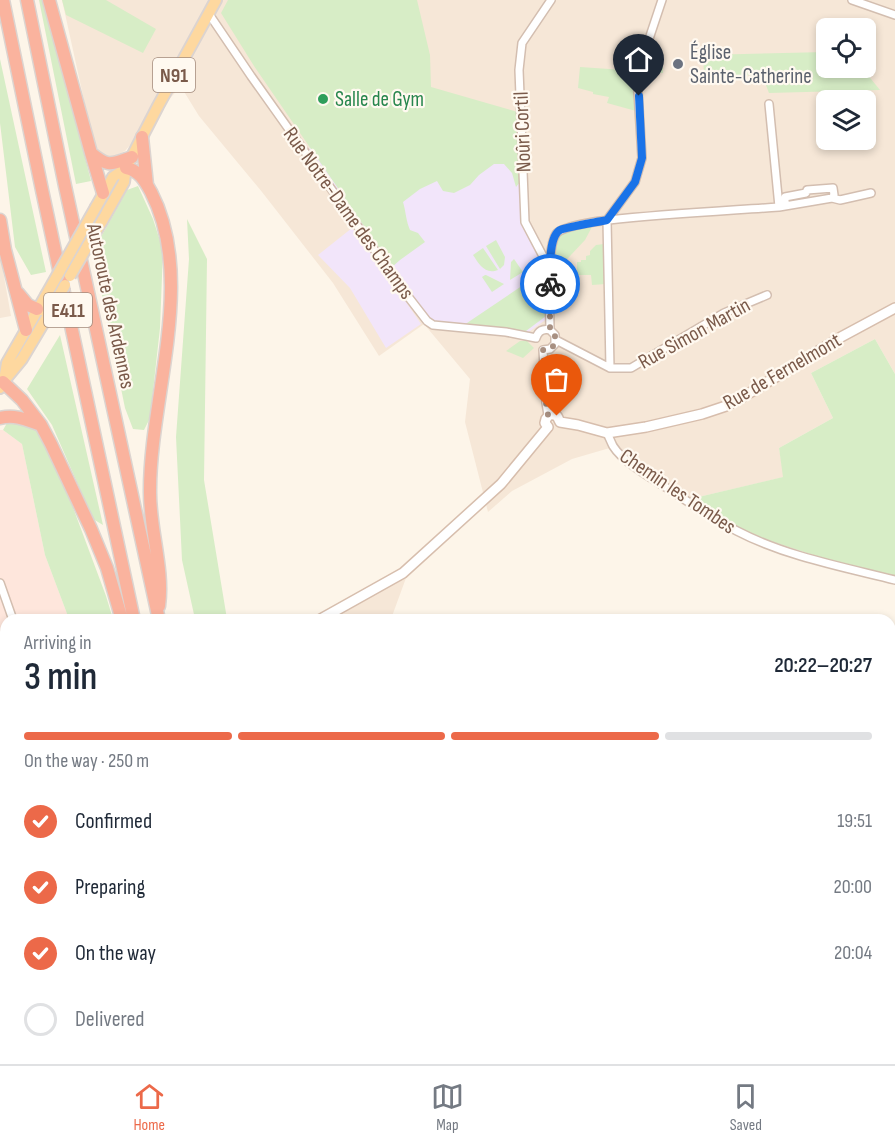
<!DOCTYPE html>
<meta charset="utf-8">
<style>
:root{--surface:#fff;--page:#f2f2f3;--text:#1f2937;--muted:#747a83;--line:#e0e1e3;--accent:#ec6949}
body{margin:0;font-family:"Sofia Sans Condensed",sans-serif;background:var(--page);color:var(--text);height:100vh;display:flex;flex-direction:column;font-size:22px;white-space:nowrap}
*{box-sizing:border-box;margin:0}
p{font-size:20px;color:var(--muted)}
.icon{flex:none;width:33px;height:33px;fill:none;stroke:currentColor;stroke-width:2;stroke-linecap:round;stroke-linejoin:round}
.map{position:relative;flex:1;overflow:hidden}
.sheet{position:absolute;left:0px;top:614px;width:896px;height:452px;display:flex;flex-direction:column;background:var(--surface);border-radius:18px 18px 0 0;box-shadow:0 3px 9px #0003}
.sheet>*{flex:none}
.buttons{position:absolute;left:816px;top:18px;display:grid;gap:12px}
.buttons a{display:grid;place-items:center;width:60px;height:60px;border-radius:9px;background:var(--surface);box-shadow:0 3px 9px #0003;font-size:30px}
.pin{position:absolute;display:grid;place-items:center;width:51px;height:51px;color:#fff;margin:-62px -26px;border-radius:50% 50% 50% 0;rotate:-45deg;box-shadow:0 0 6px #0007}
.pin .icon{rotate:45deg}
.courier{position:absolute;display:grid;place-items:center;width:60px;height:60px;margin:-30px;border:4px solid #1a73e8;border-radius:50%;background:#fff;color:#222;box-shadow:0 2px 8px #0007}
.overview em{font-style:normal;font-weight:600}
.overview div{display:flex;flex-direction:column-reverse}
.overview{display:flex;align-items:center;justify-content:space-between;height:102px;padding:0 24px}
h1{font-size:39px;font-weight:600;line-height:45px}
.bar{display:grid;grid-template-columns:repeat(4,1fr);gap:9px 6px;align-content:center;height:72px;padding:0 24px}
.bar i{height:8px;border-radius:4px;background:var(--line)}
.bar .on{background:var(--accent)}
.bar p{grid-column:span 4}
ol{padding:0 24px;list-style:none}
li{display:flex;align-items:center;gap:18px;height:66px}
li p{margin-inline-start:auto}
li .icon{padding:6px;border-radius:50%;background:var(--accent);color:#fff;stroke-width:4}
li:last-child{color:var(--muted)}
li i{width:33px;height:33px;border:3px solid var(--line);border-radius:50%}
.dock{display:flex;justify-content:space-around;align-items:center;height:84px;border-top:2px solid var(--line);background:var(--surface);font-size:16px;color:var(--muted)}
.dock a{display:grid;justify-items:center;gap:3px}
.dock .on{color:var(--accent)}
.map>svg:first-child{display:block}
.residential{fill:#f6e7d7;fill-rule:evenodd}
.commercial{fill:#fee6dc}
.education{fill:#f2e5fa}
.green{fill:#d7edc6}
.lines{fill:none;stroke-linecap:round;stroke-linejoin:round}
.street-casing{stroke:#d3beb0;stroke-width:10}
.secondary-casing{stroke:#d7bead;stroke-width:12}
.primary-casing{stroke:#dcd4d0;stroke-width:14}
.highway-casing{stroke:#dcd4d0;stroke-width:15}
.street{stroke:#fff;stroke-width:7}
.secondary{stroke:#fff;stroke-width:9}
.primary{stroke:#fed89f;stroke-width:10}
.highway{stroke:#fab39e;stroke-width:12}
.primary-bridge-casing{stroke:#dcd4d0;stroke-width:14;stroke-linecap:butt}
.primary-bridge{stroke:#fed89f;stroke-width:10}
.done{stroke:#a89082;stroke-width:6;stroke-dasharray:0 10.8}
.route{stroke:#1a73e8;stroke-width:8}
.worship-dot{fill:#6b7280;stroke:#fff9f0;stroke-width:2}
.leisure-dot{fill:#2e9e5b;stroke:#fff9f0;stroke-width:2}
.labels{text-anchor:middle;stroke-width:4.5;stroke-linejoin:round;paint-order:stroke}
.shield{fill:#fff9f0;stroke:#a28a7c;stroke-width:1.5}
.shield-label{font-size:20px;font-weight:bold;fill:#7a5a4a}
.worship-label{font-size:21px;fill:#5b616d;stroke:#fff9f0;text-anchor:start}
.leisure-label{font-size:21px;fill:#27864d;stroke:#fff9f0;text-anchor:start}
.street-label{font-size:21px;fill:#7a5a4a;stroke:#fff9f0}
</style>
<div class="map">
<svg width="895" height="1064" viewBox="0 0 895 1064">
<rect width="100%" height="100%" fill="#fdf5e9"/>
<!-- residential -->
<path class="residential" d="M 62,0 L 895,0 L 895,374 L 875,339 L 811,373 L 833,418 L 779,448 L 784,477 L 690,499 L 688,502 L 643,472 L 613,447 L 572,459 L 512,491 L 488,512 L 465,422 L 470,379 L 424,324 L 379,356 L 333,283 L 262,192 L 199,116 L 183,90 L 179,88 L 125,151 L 110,158 L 99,151 L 93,141 ZM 826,28 L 866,28 L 866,68 L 826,68 ZM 826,100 L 866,100 L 866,140 L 826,140 Z
M 0,254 L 11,316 L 0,318 Z
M 410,567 L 391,619 L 319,620 Z"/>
<!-- commercial -->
<path class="commercial" d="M 0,430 L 3,430 L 22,444 L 45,555 L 69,619 L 6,620 L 6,758 L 0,769 Z"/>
<!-- education -->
<path class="education" d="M 341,120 L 518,134 L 523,221 L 546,264 L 548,318 L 526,334 L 433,322 L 430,321 L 310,152 L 309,149 Z
M 352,228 L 389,277 L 421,324 L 386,348 L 350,288 L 318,255 Z"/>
<!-- green -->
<path class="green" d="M 39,0 L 45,0 L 91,181 L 76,184 Z
M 62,0 L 106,0 L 156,29 L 143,53 L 66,15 Z
M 228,0 L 417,0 L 430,55 L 431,87 L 518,112 L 520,182 L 516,187 L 512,173 L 504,164 L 494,164 L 479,175 L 470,185 L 454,193 L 443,191 L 437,181 L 420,189 L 403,202 C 406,212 406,221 410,230 L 418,233 L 425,242 L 400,260 L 392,267 L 254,66 L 221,13 Z
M 826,52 L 826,68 L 862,68 L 880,90 L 769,93 L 762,75 L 704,76 L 703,55 Z
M 662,56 L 661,67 L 663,67 L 663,73 L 645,72 L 648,57 Z
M 0,59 L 46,272 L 31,275 L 15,247 L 0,123 Z
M 580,67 L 624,70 C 637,78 635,97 636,111 L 607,103 L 609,97 L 593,94 L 593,92 L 578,88 Z
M 138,186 L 153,219 L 163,250 L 160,328 L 150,418 L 144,430 L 133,429 L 125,408 L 93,251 L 127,190 Z
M 187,219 L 207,259 L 204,480 L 227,619 L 195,619 L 182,560 L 176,437 L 189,259 Z
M 593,225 L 585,240 L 555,272 L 552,269 C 557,229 552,231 593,225 Z
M 496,240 L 505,257 L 504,265 L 500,269 L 486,246 Z
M 604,244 L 606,246 L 606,284 L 592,285 L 591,275 L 577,275 L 577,262 L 581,262 L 581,260 L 586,260 L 586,256 L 590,255 L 590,251 L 596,245 Z
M 483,248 L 498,270 C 485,275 479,264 473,255 Z
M 514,259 L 523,272 L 510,280 L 511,262 Z
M 541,273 L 545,273 L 546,316 L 526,331 L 464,325 Z
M 485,275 L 486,275 L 504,284 L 492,292 L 482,277 Z
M 60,335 L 103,525 L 93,519 L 52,425 L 27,389 Z
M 875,339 L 895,374 L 895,576 L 847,566 L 746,533 L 690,499 L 783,477 L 779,448 L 833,418 L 811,373 Z
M 520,341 L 527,341 L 534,348 L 523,358 L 506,351 Z
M 7,423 L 26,423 L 36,430 L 59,470 L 106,596 L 113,619 L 69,619 L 45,555 L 22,444 L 3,430 Z"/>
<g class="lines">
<!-- street casing -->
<g class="street-casing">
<path id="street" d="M 852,0 L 895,15
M 209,14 L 251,76 L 403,290 L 427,321 L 433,325 L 506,332 L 536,338
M 785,206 L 785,197 L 806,193 L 807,190 L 833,188 L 834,195 L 832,198
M 779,207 L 832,198 L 840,200 L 871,193
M 607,220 L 635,182 L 642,158 L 637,75 L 662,0
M 607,220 L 610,368
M 550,266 L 545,260 L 525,222 L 519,70 L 522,43 L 551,0
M 550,330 C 550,310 546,249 556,234 C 562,226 598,221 609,220 C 665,214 722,211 779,207 L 769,104
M 536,338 C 538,331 543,328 550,330
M 556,340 L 610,368 L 631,368 L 724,313 L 767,295
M 543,350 L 546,403 L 548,415
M 543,350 L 550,349 L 555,344 L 555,335 L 550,330
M 607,433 C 609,437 611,442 613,446 C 623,462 651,478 667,488 C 690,503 713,519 737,531 C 785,556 843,567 895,580
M 0,583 L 13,620
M 874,1064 L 895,1060"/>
</g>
<!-- secondary casing -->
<g class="secondary-casing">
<path id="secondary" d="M 560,422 L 578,425 L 607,433 L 646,427 L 702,414 L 726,406 L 743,397 L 841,337 L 895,308
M 548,427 L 545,423 L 546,419 L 550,414 L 557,416 L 560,422
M 319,620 L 403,573 L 501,484 L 548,427
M 0,802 L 6,800"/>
</g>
<!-- primary casing -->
<g class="primary-casing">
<path id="primary" d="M 96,207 L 113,177 L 126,168
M 102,221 L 124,182 L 126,168 L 158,106 L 216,0
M 4,380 L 7,363 L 45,297
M 0,388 L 3,382 L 22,359 L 50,312 L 37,309"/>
</g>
<!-- highway casing -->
<g class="highway-casing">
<path id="highway" d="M 3,0 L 42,190 L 134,620
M 27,0 L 65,186 L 159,620
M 49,0 L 91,153 L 103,193
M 142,137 L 147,185
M 91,153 C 109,168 111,164 132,157
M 126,168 C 139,170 145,181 151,192 C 197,281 149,399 150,493 C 150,531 164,569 159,606
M 0,220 L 5,250 L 26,330
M 18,293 L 28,305 L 37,309
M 3,382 L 22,400 L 41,425 L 51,444 L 91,529 L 107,568 L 122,620
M 0,418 C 15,414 27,420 41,425
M 224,1059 L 224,1064
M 247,1059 L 247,1064"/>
</g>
<!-- street -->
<use href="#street" class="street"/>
<!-- secondary -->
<use href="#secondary" class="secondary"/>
<!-- primary -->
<use href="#primary" class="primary"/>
<!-- highway -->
<use href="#highway" class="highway"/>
<!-- primary-bridge casing -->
<g class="primary-bridge-casing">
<path id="primary-bridge" d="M 70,276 L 102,221
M 45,297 L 96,207
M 50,312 L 65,285"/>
</g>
<!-- primary-bridge -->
<use href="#primary-bridge" class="primary-bridge"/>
</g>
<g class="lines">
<!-- done -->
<path class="done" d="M 550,284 L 550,330 C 560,337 556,350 543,350 L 546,403 L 548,415 L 553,414 L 557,416"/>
<!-- route -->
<path class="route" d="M 550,284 C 550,272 548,237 560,230 C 566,227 598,222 607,220 L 635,182 L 642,158 L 639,96"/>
</g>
<!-- markers -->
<circle class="worship-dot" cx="678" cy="64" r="6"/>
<circle class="leisure-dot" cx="323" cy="99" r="6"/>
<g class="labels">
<!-- shield labels -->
<g class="shield">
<rect x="153" y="58" width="42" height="34" rx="4.5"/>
<rect x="44" y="293" width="48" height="34" rx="4.5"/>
</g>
<g class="shield-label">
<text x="174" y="82">N91</text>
<text x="68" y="317">E411</text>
</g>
<!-- worship labels -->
<g class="worship-label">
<text x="690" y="59">Église<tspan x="690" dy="24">Sainte-Catherine</tspan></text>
</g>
<!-- leisure labels -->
<g class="leisure-label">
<text x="335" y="106">Salle de Gym</text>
</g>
<!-- street labels -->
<g class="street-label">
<text transform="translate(522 132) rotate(-92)" y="7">Noûri Cortil</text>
<text transform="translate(349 213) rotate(54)" y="7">Rue Notre-Dame des Champs</text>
<text transform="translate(111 306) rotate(78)" y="7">Autoroute des Ardennes</text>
<text transform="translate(694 333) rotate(-29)" y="7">Rue Simon Martin</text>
<text transform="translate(782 371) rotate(-30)" y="7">Rue de Fernelmont</text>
<text transform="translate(678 491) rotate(34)" y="7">Chemin les Tombes</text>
</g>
</g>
</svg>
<div class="buttons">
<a><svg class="icon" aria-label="locate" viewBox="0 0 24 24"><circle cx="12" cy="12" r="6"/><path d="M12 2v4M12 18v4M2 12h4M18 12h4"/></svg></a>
<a><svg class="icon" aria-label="layers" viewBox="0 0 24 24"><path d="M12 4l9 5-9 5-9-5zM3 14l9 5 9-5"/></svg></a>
</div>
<div class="pin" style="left:557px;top:416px;background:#ea580c"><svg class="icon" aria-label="bag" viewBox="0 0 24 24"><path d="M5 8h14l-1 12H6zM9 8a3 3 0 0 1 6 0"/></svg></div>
<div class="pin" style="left:639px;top:96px;background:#1f2937"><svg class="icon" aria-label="home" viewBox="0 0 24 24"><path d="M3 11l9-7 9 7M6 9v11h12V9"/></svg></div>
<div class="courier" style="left:550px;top:284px"><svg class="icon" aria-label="bike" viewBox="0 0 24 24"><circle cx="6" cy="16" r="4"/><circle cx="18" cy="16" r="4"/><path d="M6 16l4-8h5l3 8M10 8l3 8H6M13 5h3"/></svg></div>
<section class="sheet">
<div class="overview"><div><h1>3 min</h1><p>Arriving in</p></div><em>20:22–20:27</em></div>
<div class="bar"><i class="on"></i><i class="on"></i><i class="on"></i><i></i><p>On the way · 250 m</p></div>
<ol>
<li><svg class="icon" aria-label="check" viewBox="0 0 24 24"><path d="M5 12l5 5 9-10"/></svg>Confirmed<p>19:51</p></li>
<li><svg class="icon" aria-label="check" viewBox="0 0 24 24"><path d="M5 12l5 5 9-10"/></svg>Preparing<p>20:00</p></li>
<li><svg class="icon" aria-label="check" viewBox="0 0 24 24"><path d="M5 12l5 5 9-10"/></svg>On the way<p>20:04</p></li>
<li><i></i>Delivered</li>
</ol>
</section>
</div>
<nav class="dock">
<a class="on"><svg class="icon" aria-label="home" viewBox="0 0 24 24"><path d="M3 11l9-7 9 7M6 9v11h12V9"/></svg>Home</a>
<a><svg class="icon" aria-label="map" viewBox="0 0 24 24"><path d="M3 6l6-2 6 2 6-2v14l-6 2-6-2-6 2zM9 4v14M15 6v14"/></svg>Map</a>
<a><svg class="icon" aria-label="saved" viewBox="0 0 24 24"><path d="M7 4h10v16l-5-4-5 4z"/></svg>Saved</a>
</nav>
